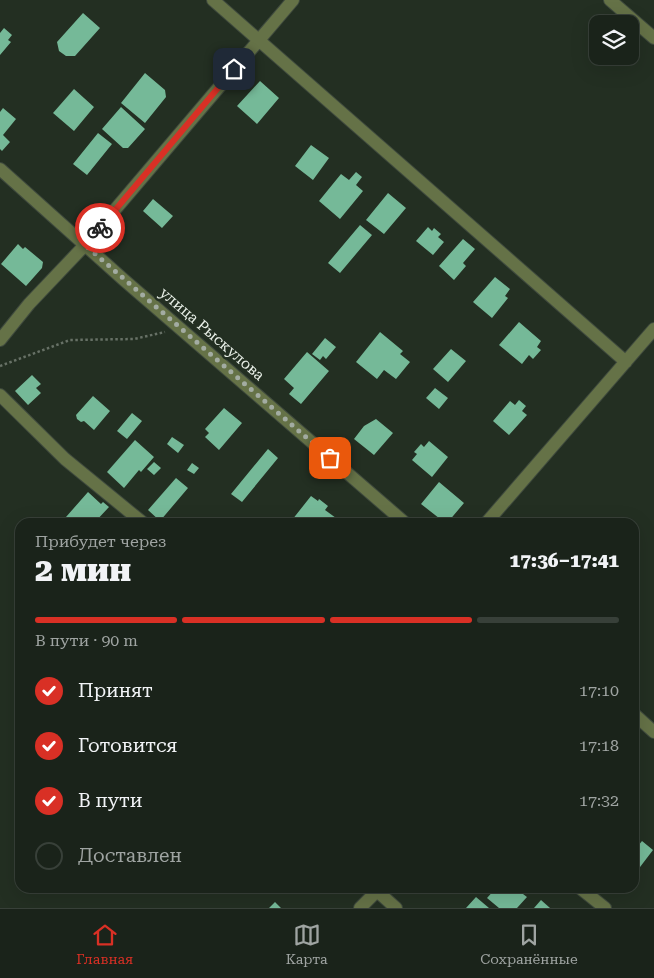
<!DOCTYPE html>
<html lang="ru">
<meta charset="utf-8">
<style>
:root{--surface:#1a231a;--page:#232b23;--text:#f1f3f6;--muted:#9fa4a2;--line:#384039;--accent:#d93025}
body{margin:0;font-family:"Roboto Serif",serif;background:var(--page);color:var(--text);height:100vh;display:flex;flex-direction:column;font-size:19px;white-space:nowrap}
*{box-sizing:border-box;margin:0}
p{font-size:16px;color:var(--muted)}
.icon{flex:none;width:28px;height:28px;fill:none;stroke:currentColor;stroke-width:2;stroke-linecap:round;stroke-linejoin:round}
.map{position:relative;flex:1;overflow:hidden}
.side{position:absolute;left:15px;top:518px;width:624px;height:375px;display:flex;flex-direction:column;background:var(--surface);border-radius:15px;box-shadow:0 5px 20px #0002,0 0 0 1px var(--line)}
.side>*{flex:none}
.tools{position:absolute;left:589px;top:15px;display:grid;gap:10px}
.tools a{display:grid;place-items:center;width:50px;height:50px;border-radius:10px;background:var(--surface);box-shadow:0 5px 20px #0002,0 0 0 1px var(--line);font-size:25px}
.pin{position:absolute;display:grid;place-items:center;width:42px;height:42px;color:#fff;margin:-21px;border-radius:10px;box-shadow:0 2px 8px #0006}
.courier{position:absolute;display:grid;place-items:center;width:50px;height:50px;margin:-25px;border:4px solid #d93025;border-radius:50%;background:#fff;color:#222;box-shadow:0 1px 6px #0007}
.summary em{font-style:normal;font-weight:800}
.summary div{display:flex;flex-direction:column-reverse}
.summary{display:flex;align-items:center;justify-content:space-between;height:85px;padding:0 20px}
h1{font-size:32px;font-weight:800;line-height:38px}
.bar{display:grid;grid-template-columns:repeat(4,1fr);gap:8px 5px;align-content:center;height:60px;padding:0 20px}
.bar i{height:6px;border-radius:4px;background:var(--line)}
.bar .on{background:var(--accent)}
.bar p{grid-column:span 4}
ol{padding:0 20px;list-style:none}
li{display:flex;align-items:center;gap:15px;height:55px}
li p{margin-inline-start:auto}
li .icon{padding:5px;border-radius:50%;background:var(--accent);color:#fff;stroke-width:4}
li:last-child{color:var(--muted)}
li i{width:28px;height:28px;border:2px solid var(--line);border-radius:50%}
.tab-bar{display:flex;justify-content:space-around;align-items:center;height:70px;border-top:1px solid var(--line);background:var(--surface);font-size:14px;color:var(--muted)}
.tab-bar a{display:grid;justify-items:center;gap:2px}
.tab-bar .on{color:var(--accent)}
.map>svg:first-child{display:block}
.building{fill:#75b998}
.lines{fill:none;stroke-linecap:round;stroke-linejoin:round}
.minor-casing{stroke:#3f4a3e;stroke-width:14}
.tertiary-casing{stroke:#3f4a3e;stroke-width:14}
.path{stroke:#677166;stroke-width:2.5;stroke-dasharray:2.5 2.5;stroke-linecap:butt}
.minor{stroke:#657247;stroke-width:12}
.tertiary{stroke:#657247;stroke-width:12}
.done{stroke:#a3aca2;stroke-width:5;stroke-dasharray:0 9}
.route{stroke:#d93025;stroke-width:6}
.labels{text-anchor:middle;stroke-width:5;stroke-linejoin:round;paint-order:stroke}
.street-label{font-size:15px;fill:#e8efe7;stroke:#232f22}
</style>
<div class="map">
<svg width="654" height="908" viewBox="0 0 654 908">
<rect width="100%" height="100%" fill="#232f22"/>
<!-- building -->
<path class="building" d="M 83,13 L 100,28 L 75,56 L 66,56 L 59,51 L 57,42 Z
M 4,28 L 12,35 L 8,40 L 11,42 L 0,55 L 0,33 Z
M 145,73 L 165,90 L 166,97 L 145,123 L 121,103 Z
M 260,81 L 279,98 L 257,124 L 237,106 Z
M 74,89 L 94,107 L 74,131 L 53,113 Z
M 121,107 L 145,129 L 128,148 L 123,148 L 102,129 Z
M 3,108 L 16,119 L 3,135 L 10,142 L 2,151 L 0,149 L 0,112 Z
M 98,133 L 112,144 L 87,175 L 73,164 Z
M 311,145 L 329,158 L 313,180 L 295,166 Z
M 356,172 L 362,177 L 356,185 L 363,191 L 340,219 L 319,201 L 341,174 L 349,180 Z
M 388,193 L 406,208 L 384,234 L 366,220 Z
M 153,199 L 173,216 L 162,228 L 143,211 Z
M 360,225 L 372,235 L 340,273 L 328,263 Z
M 428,227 L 432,231 L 434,228 L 441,234 L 438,237 L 444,242 L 433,255 L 416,241 Z
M 463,239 L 475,249 L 463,263 L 466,266 L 454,280 L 439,266 Z
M 18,244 L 23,249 L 25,247 L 43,262 L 42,268 L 26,286 L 1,264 Z
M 495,277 L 510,289 L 505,296 L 508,298 L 492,318 L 473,302 Z
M 519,322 L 541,341 L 537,347 L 541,350 L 533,359 L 529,355 L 522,364 L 499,345 Z
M 380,332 L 403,351 L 400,354 L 410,362 L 396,379 L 384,370 L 377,379 L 356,362 Z
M 325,338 L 336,347 L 326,359 L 323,356 L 320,360 L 312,354 Z
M 451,349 L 466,361 L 448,382 L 433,369 Z
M 307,352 L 329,371 L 301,404 L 289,394 L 294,388 L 284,379 Z
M 32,375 L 41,384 L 36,388 L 41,393 L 28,405 L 15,391 Z
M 435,388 L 448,398 L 439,409 L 426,398 Z
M 93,396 L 110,411 L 94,430 L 84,421 L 81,422 L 77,419 L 76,415 Z
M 519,400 L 526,406 L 522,411 L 527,415 L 509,435 L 493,421 L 510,401 L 515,405 Z
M 224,408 L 242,423 L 219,450 L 205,437 L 209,433 L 205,429 Z
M 132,413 L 142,421 L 127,439 L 117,431 Z
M 376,419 L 393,433 L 374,455 L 354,439 L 364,426 Z
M 172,437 L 184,445 L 178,453 L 167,444 Z
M 135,440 L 154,457 L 141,472 L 139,470 L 124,488 L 107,472 Z
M 429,441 L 448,457 L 432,477 L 412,460 L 417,454 L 414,452 L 421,444 L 424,447 Z
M 268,449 L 278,458 L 242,502 L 231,494 Z
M 154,462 L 161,468 L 154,475 L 147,469 Z
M 192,463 L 199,468 L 194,474 L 187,470 Z
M 176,478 L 188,488 L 160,521 L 148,510 Z
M 439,482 L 464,503 L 448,522 L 444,522 L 421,504 Z
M 88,492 L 101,504 L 103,502 L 109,507 L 95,522 L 72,522 L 66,517 Z
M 311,496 L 318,501 L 319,499 L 328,506 L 325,510 L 336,518 L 332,522 L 296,522 L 292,520 Z
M 642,841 L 653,850 L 637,871 L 634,868 L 634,851 Z
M 496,888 L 515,888 L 527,897 L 517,908 L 499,908 L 487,898 Z
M 476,897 L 489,908 L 466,908 Z
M 541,900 L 550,908 L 534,908 Z
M 275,902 L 281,908 L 269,908 Z"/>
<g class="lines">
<!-- minor casing -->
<g class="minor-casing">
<path id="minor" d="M 213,0 L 626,362
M 0,169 L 124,280 L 404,522
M 0,340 L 29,304 L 85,245 L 293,0
M 0,395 L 65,459 L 142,522
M 487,522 L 654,329
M 634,714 L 654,732
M 580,888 L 605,908
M 377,891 L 396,908
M 360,908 L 380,888"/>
</g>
<!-- tertiary casing -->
<g class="tertiary-casing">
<path id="tertiary" d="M 610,0 L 654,38"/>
</g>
<!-- path -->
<path class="path" d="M 0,366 L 70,340 L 134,339 L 165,332"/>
<!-- minor -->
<use href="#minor" class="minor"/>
<!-- tertiary -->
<use href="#tertiary" class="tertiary"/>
</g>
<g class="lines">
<!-- done -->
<path class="done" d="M 100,228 L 85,245 L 330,458"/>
<!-- route -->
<path class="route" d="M 100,228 L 234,69"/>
</g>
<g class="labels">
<!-- street labels -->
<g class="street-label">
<text transform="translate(212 334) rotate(41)" y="5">улица Рыскулова</text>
</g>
</g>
</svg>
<div class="tools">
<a><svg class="icon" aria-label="layers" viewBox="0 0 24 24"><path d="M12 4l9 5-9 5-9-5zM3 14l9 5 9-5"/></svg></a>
</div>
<div class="pin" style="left:330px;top:458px;background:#ea580c"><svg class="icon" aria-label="bag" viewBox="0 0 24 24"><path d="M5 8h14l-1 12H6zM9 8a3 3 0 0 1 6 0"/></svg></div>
<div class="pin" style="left:234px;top:69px;background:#1f2937"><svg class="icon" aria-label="home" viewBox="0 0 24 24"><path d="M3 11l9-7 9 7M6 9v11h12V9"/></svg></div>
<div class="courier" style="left:100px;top:228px"><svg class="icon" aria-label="bike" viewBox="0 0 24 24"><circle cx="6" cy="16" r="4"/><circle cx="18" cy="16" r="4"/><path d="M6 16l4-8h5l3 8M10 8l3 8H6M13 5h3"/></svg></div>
<section class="side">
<div class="summary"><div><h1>2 мин</h1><p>Прибудет через</p></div><em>17:36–17:41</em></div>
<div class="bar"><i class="on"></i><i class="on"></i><i class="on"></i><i></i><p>В пути · 90 m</p></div>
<ol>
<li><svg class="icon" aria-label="check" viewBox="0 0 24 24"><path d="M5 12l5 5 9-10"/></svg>Принят<p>17:10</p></li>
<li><svg class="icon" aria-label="check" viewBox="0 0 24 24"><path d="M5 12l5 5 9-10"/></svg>Готовится<p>17:18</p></li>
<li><svg class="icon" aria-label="check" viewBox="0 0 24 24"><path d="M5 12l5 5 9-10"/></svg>В пути<p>17:32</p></li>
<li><i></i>Доставлен</li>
</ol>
</section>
</div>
<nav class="tab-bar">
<a class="on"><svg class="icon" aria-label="home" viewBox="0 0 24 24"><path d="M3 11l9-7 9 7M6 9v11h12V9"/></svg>Главная</a>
<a><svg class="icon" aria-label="map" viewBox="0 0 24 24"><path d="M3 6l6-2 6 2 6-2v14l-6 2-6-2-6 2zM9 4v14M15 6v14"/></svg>Карта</a>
<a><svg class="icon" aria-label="saved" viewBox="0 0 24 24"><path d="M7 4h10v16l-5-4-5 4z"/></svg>Сохранённые</a>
</nav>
